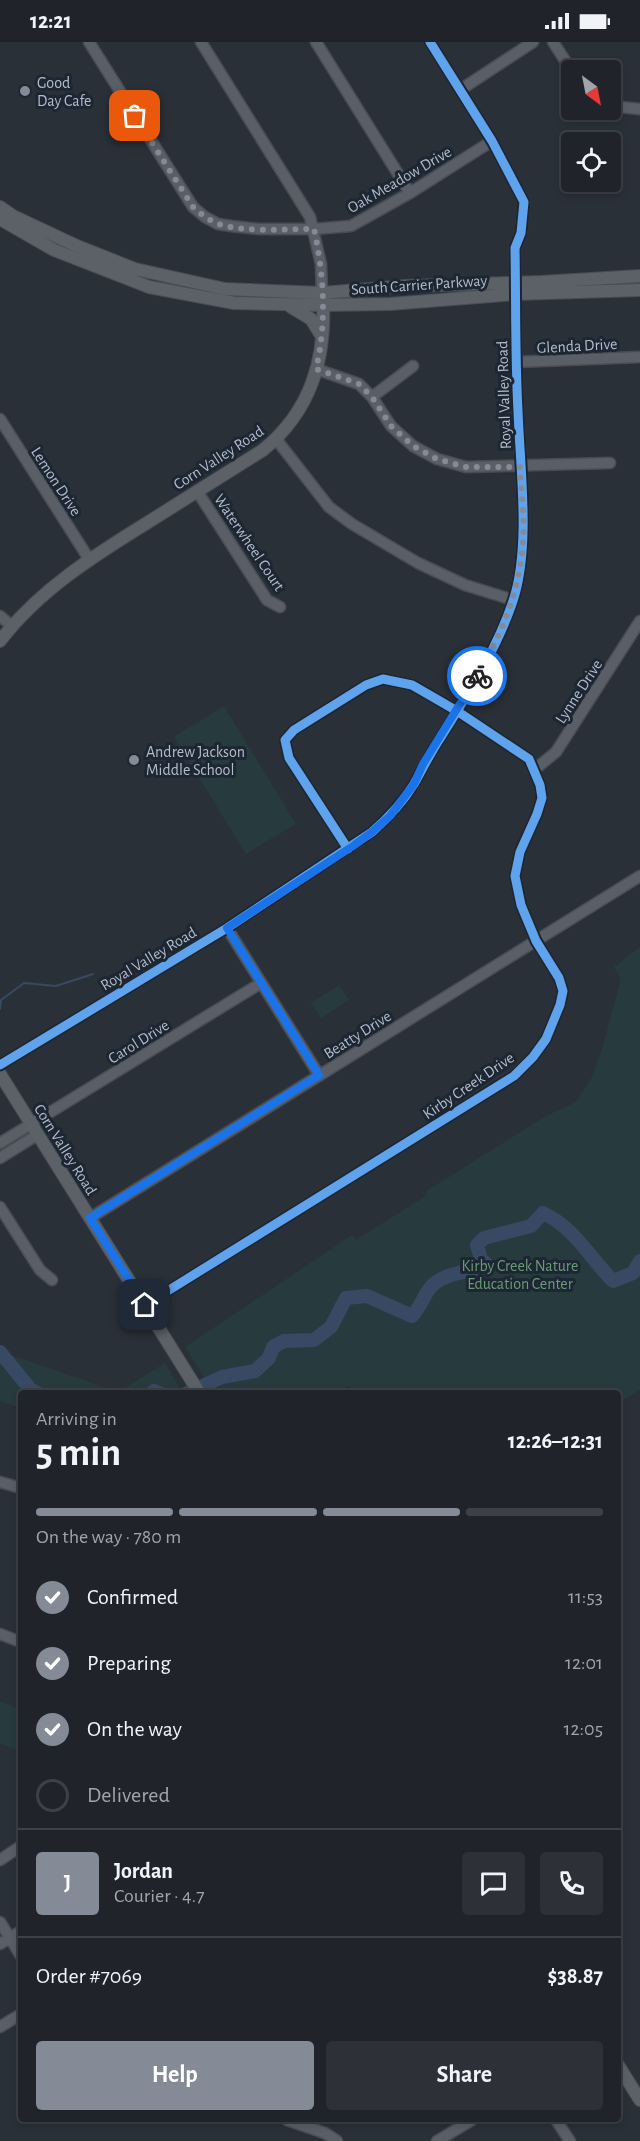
<!DOCTYPE html>
<meta charset="utf-8">
<style>
:root{--surface:#20242a;--page:#2d3036;--text:#f1f3f6;--muted:#a2a4a8;--line:#3d4147;--accent:#848b96}
body{margin:0;font-family:"Alegreya Sans",sans-serif;background:var(--page);color:var(--text);height:100vh;display:flex;flex-direction:column;font-size:22px;white-space:nowrap}
*{box-sizing:border-box;margin:0}
p{font-size:20px;color:var(--muted)}
.icon{flex:none;width:33px;height:33px;fill:none;stroke:currentColor;stroke-width:2;stroke-linecap:round;stroke-linejoin:round}
.map{position:relative;flex:1;overflow:hidden}
.panel{position:absolute;left:18px;top:1348px;width:603px;height:732px;display:flex;flex-direction:column;background:var(--surface);border-radius:6px;box-shadow:0 3px 9px #0003,0 0 0 2px var(--line)}
.panel>*{flex:none}
.needle{width:39px;rotate:148deg}
.fabs{position:absolute;left:561px;top:18px;display:grid;gap:12px}
.fabs a{display:grid;place-items:center;width:60px;height:60px;border-radius:6px;background:var(--surface);box-shadow:0 3px 9px #0003,0 0 0 2px var(--line);font-size:30px}
.pin{position:absolute;display:grid;place-items:center;width:51px;height:51px;color:#fff;margin:-26px;border-radius:12px;box-shadow:0 3px 9px #0006}
.courier{position:absolute;display:grid;place-items:center;width:60px;height:60px;margin:-30px;border:4px solid #1a73e8;border-radius:50%;background:#fff;color:#222;box-shadow:0 2px 8px #0007}
.headline em{font-style:normal;font-weight:700}
.headline div{display:flex;flex-direction:column-reverse}
.headline{display:flex;align-items:center;justify-content:space-between;height:102px;padding:0 18px}
h1{font-size:39px;font-weight:700;line-height:45px}
.bar{display:grid;grid-template-columns:repeat(4,1fr);gap:9px 6px;align-content:center;height:72px;padding:0 18px}
.bar i{height:8px;border-radius:4px;background:var(--line)}
.bar .on{background:var(--accent)}
.bar p{grid-column:span 4}
.line{display:flex;align-items:center;gap:15px;padding:0 18px;border-top:2px solid var(--line)}
.line div{flex:1}
.round{display:grid;place-items:center;flex:none;width:63px;height:63px;border-radius:6px;background:var(--page)}
ol{padding:0 18px;list-style:none}
li{display:flex;align-items:center;gap:18px;height:66px}
li p{margin-inline-start:auto}
li .icon{padding:6px;border-radius:50%;background:var(--accent);color:#fff;stroke-width:4}
li:last-child{color:var(--muted)}
li i{width:33px;height:33px;border:3px solid var(--line);border-radius:50%}
.primary-button{display:flex;gap:12px;margin-top:auto;padding:12px 18px}
.primary-button a{flex:1;height:69px;border-radius:6px;background:var(--accent);color:#fff;font-size:24px;font-weight:700;line-height:69px;text-align:center}
.primary-button a+a{background:var(--page);color:var(--text)}
.status{display:flex;justify-content:space-between;align-items:center;height:42px;padding:0 30px;background:var(--surface);direction:ltr}
.status svg{height:16px;fill:currentColor}
.map>svg:first-child{display:block}
.green{fill:#273a3e}
.lines{fill:none;stroke-linecap:round;stroke-linejoin:round}
.stream{stroke:#384963;stroke-width:2}
.river{stroke:#384963;stroke-width:14}
.minor-casing{stroke:#484c53;stroke-width:13}
.major-casing{stroke:#484c55;stroke-width:14}
.minor{stroke:#5a5e66;stroke-width:10}
.major{stroke:#5c6168;stroke-width:12}
.cycleway-casing{stroke:#1d2633;stroke-width:13}
.cycleway{stroke:#60a3ed;stroke-width:9}
.done{stroke:#848b96;stroke-width:6;stroke-dasharray:0 10.8}
.route{stroke:#1a73e8;stroke-width:8}
.poi-dot{fill:#848b96;stroke:#1d2633;stroke-width:2}
.labels{text-anchor:middle;stroke-width:6;stroke-linejoin:round;paint-order:stroke}
.poi-label{font-size:16px;fill:#b4bcc9;stroke:#1d2633;text-anchor:start}
.street-label{font-size:16px;fill:#b4bcc9;stroke:#1d2633}
.park-label{font-size:16px;fill:#6b9a76;stroke:#1d2633}
</style>
<div class="status"><b>12:21</b><svg viewBox="0 0 49 12"><path d="M0 12V9h3v3zM5 12V6h3v6zM10 12V3h3v9zM15 12V0h3v12zM26 1h20v11H26zM47 4h2v5h-2z"/></svg></div>
<div class="map">
<svg width="640" height="2099" viewBox="0 0 640 2099">
<rect width="100%" height="100%" fill="#2a3038"/>
<!-- green -->
<path class="green" d="M 224,664 L 296,782 L 246,812 L 174,695 Z
M 640,905 L 640,1348 L 618,1361 L 618,1352 L 353,1352 L 349,1344 L 336,1351 L 214,1351 L 185,1305 L 352,1193 L 356,1198 L 427,1153 L 425,1150 L 544,1075 L 576,1060 L 592,1035 L 602,1007 L 621,937 L 614,925 Z
M 339,943 L 349,958 L 321,976 L 311,961 Z
M 0,1309 L 118,1350 L 165,1321 L 183,1351 L 21,1352 L 21,1366 L 0,1359 Z
M 0,1659 L 21,1668 L 21,1710 L 0,1701 Z"/>
<g class="lines">
<!-- stream -->
<path class="stream" d="M 0,967 L 1,958 L 24,941 L 56,944 L 93,932"/>
<!-- river -->
<path class="river" d="M 0,1310 L 31,1348 L 39,1352
M 150,1352 L 154,1349 L 161,1352
M 185,1352 L 222,1335 L 255,1329 L 269,1316 L 273,1305 L 284,1299 L 314,1298 L 331,1285 L 346,1256 L 367,1254 L 412,1274 C 420,1266 423,1255 430,1246 C 441,1232 465,1230 482,1226 L 486,1222 L 481,1217 L 477,1203 L 484,1196 L 531,1184 L 543,1171 C 575,1186 589,1215 613,1239 L 633,1231 L 640,1219"/>
<!-- minor casing -->
<g class="minor-casing">
<path id="minor" d="M 89,0 L 193,165 L 205,175 L 218,182 L 231,184 L 259,187 L 314,187 L 351,184 L 410,151 L 492,99
M 201,0 L 310,175 L 321,222 L 322,251
M 316,0 L 410,151
M 553,0 L 572,29
M 460,48 L 533,0
M 610,64 L 640,67
M 516,320 L 640,315
M 316,327 L 359,342 L 372,355 L 391,384 L 413,404 L 437,417 L 466,425 L 610,421
M 372,355 L 413,324
M 0,377 L 89,517
M 276,397 L 329,465 L 352,482 L 418,521 L 465,543 L 513,558
M 197,449 L 267,558 L 280,565
M 0,574 L 12,584
M 534,728 L 556,710 L 640,579
M 227,886 L 319,1033
M 0,1023 L 227,886 L 372,790 C 388,776 403,760 414,742 C 423,726 431,710 441,695 C 468,652 497,607 513,559 C 531,505 520,426 518,369 C 515,315 516,260 515,206 L 521,191 L 524,160 L 492,99 L 430,0
M 0,1101 L 261,941
M 0,1116 L 37,1093
M 0,1165 L 40,1228 L 52,1238
M 90,1176 L 640,834
M 145,1263 L 514,1034 L 533,1015 L 546,997 L 560,963 L 563,949 L 559,936 L 536,899 L 521,863 L 515,834 L 520,810 L 537,772 L 542,756 L 540,743 L 529,717 L 457,669 L 412,643 L 383,637 L 366,643 L 294,688 L 285,698 L 289,716 L 348,807
M 0,1440 L 21,1446
M 0,1592 L 21,1600
M 0,1818 L 21,1804
M 0,1880 L 21,1914
M 0,1902 L 21,1889
M 0,1985 L 21,1972
M 287,2078 L 325,2091 L 337,2099
M 556,2078 L 570,2099
M 437,2099 L 472,2078"/>
</g>
<!-- major casing -->
<g class="major-casing">
<path id="major" d="M 0,165 L 13,174 L 77,204 L 135,227 L 225,247 L 322,251 L 405,244 L 541,240 L 640,234
M 0,177 L 54,208 L 149,245 L 234,261 L 323,263 L 390,262 L 515,252 L 640,248
M 291,265 L 311,277 L 321,293
M 0,599 C 40,547 95,513 150,479 C 188,455 226,431 263,408 C 311,369 326,317 323,257
M 0,1032 L 200,1352
M 618,2023 L 640,2058"/>
</g>
<!-- minor -->
<use href="#minor" class="minor"/>
<!-- major -->
<use href="#major" class="major"/>
<!-- cycleway casing -->
<g class="cycleway-casing">
<path id="cycleway" d="M 0,1023 L 227,886 L 372,790 C 388,776 403,760 414,742 C 423,726 431,710 441,695 C 468,652 497,607 513,559 C 531,505 520,426 518,369 C 515,315 516,260 515,206 L 521,191 L 524,160 L 492,99 L 430,0
M 145,1263 L 514,1034 L 533,1015 L 546,997 L 560,963 L 563,949 L 559,936 L 536,899 L 521,863 L 515,834 L 520,810 L 537,772 L 542,756 L 540,743 L 529,717 L 457,669 L 412,643 L 383,637 L 366,643 L 294,688 L 285,698 L 289,716 L 348,807"/>
</g>
<!-- cycleway -->
<use href="#cycleway" class="cycleway"/>
</g>
<g class="lines">
<!-- done -->
<path class="done" d="M 135,74 L 193,165 C 200,171 207,177 216,181 C 241,191 287,187 314,187 C 324,233 327,281 316,327 L 359,342 L 372,355 L 391,384 L 413,404 L 437,417 L 465,425 L 520,425 C 521,449 525,475 523,499 C 520,549 502,591 477,634"/>
<!-- route -->
<path class="route" d="M 145,1263 L 90,1176 L 319,1033 L 227,886 L 353,804 L 372,790 L 390,774 L 414,742 L 423,722 L 477,634"/>
</g>
<!-- markers -->
<g class="poi-dot">
<circle cx="25" cy="49" r="6"/>
<circle cx="134" cy="718" r="6"/>
</g>
<g class="labels">
<!-- poi labels -->
<g class="poi-label">
<text x="37" y="46">Good<tspan x="37" dy="18">Day Cafe</tspan></text>
<text x="146" y="715">Andrew Jackson<tspan x="146" dy="18">Middle School</tspan></text>
</g>
<!-- street labels -->
<g class="street-label">
<text transform="translate(399 137) rotate(-30)" y="6">Oak Meadow Drive</text>
<text transform="translate(419 242) rotate(-4)" y="6">South Carrier Parkway</text>
<text transform="translate(577 303) rotate(-3)" y="6">Glenda Drive</text>
<text transform="translate(503 353) rotate(-92)" y="6">Royal Valley Road</text>
<text transform="translate(218 415) rotate(-33)" y="6">Corn Valley Road</text>
<text transform="translate(57 439) rotate(57)" y="6">Lemon Drive</text>
<text transform="translate(250 500) rotate(56)" y="6">Waterwheel Court</text>
<text transform="translate(578 649) rotate(-57)" y="6">Lynne Drive</text>
<text transform="translate(148 916) rotate(-31)" y="6">Royal Valley Road</text>
<text transform="translate(357 992) rotate(-32)" y="6">Beatty Drive</text>
<text transform="translate(138 999) rotate(-32)" y="6">Carol Drive</text>
<text transform="translate(468 1043) rotate(-34)" y="6">Kirby Creek Drive</text>
<text transform="translate(66 1107) rotate(58)" y="6">Corn Valley Road</text>
</g>
<!-- park labels -->
<g class="park-label">
<text x="520" y="1229">Kirby Creek Nature<tspan x="520" dy="18">Education Center</tspan></text>
</g>
</g>
</svg>
<div class="fabs">
<a><svg class="needle" viewBox="-14 -14 28 28"><path d="M0-13l5 13h-10z" fill="#e53935"/><path d="M0 13l5-13h-10z" fill="#a2a4a8"/></svg></a>
<a><svg class="icon" aria-label="locate" viewBox="0 0 24 24"><circle cx="12" cy="12" r="6"/><path d="M12 2v4M12 18v4M2 12h4M18 12h4"/></svg></a>
</div>
<div class="pin" style="left:135px;top:74px;background:#ea580c"><svg class="icon" aria-label="bag" viewBox="0 0 24 24"><path d="M5 8h14l-1 12H6zM9 8a3 3 0 0 1 6 0"/></svg></div>
<div class="pin" style="left:145px;top:1263px;background:#1f2937"><svg class="icon" aria-label="home" viewBox="0 0 24 24"><path d="M3 11l9-7 9 7M6 9v11h12V9"/></svg></div>
<div class="courier" style="left:477px;top:634px"><svg class="icon" aria-label="bike" viewBox="0 0 24 24"><circle cx="6" cy="16" r="4"/><circle cx="18" cy="16" r="4"/><path d="M6 16l4-8h5l3 8M10 8l3 8H6M13 5h3"/></svg></div>
<section class="panel">
<div class="headline"><div><h1>5 min</h1><p>Arriving in</p></div><em>12:26–12:31</em></div>
<div class="bar"><i class="on"></i><i class="on"></i><i class="on"></i><i></i><p>On the way · 780 m</p></div>
<ol>
<li><svg class="icon" aria-label="check" viewBox="0 0 24 24"><path d="M5 12l5 5 9-10"/></svg>Confirmed<p>11:53</p></li>
<li><svg class="icon" aria-label="check" viewBox="0 0 24 24"><path d="M5 12l5 5 9-10"/></svg>Preparing<p>12:01</p></li>
<li><svg class="icon" aria-label="check" viewBox="0 0 24 24"><path d="M5 12l5 5 9-10"/></svg>On the way<p>12:05</p></li>
<li><i></i>Delivered</li>
</ol>
<div class="line" style="height:108px"><b class="round" style="background:var(--accent);color:#fff">J</b><div><b>Jordan</b><p>Courier · 4.7</p></div><a class="round"><svg class="icon" aria-label="chat" viewBox="0 0 24 24"><path d="M4 5h16v11H9l-5 4z"/></svg></a><a class="round"><svg class="icon" aria-label="phone" viewBox="0 0 24 24"><path d="M5 4h4l2 5-3 2q2 4 5 5l2-3 5 2v4C11 20 4 13 5 4z"/></svg></a></div>
<div class="line" style="height:78px"><div>Order #7069</div><b>$38.87</b></div>
<div class="primary-button"><a>Help</a><a>Share</a></div>
</section>
</div>
